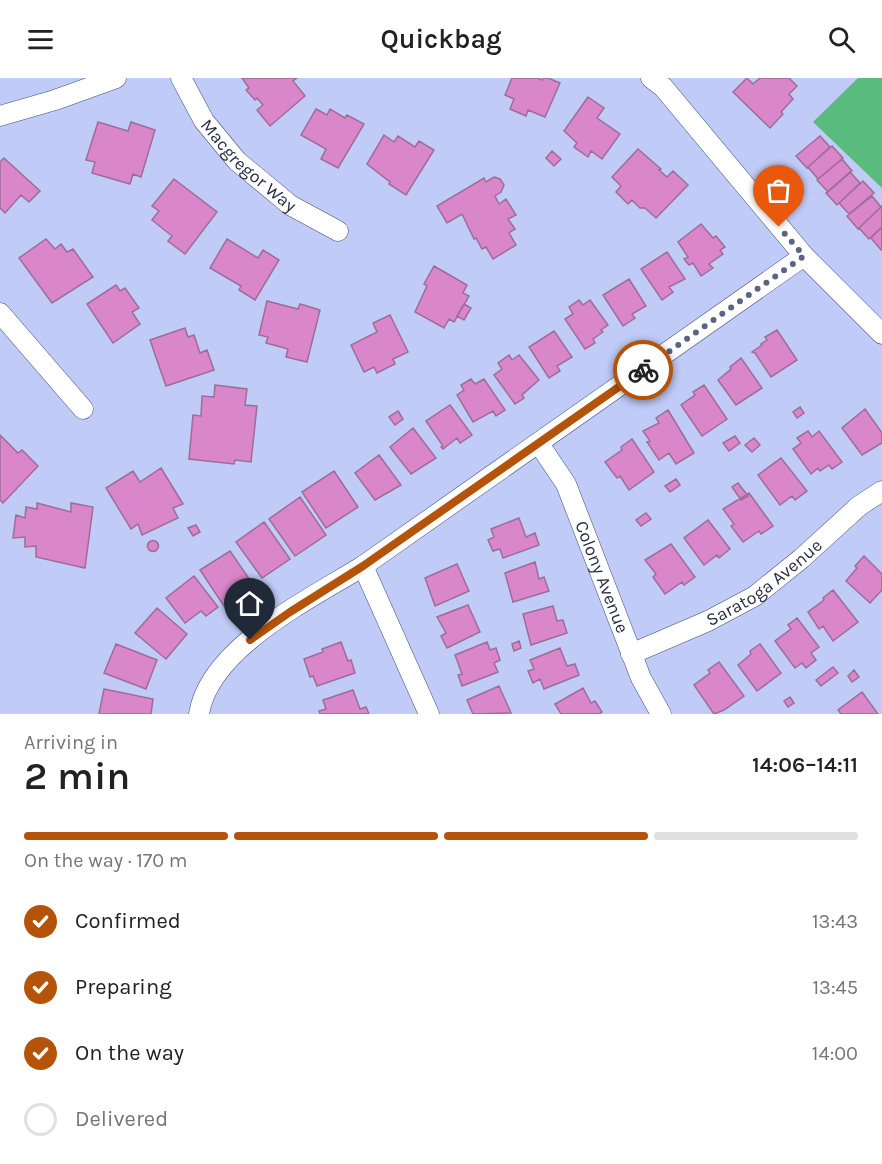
<!DOCTYPE html>
<meta charset="utf-8">
<style>
:root{--surface:#fff;--page:#f6f6f6;--text:#222;--muted:#767676;--line:#e0e0e0;--accent:#b45309}
body{margin:0;font-family:Karla,sans-serif;background:var(--page);color:var(--text);height:100vh;display:flex;flex-direction:column;font-size:22px;white-space:nowrap}
*{box-sizing:border-box;margin:0}
p{font-size:20px;color:var(--muted)}
.icon{flex:none;width:33px;height:33px;fill:none;stroke:currentColor;stroke-width:2;stroke-linecap:round;stroke-linejoin:round}
.map{position:relative;height:636px;overflow:hidden}
.sheet{display:flex;flex-direction:column;background:var(--surface);flex:1}
.sheet>*{flex:none}
.pin{position:absolute;display:grid;place-items:center;width:51px;height:51px;color:#fff;margin:-62px -26px;border-radius:50% 50% 50% 0;rotate:-45deg;box-shadow:0 0 6px #0007}
.pin .icon{rotate:45deg}
.courier{position:absolute;display:grid;place-items:center;width:60px;height:60px;margin:-30px;border:4px solid #b45309;border-radius:50%;background:#fff;color:#222;box-shadow:0 2px 8px #0007}
.headline em{font-style:normal;font-weight:600}
.headline div{display:flex;flex-direction:column-reverse}
.headline{display:flex;align-items:center;justify-content:space-between;height:102px;padding:0 24px}
h1{font-size:39px;font-weight:600;line-height:45px}
.bar{display:grid;grid-template-columns:repeat(4,1fr);gap:9px 6px;align-content:center;height:72px;padding:0 24px}
.bar i{height:8px;border-radius:4px;background:var(--line)}
.bar .current{background:var(--accent)}
.bar p{grid-column:span 4}
ol{padding:0 24px;list-style:none}
li{display:flex;align-items:center;gap:18px;height:66px}
li p{margin-inline-start:auto}
li .icon{padding:6px;border-radius:50%;background:var(--accent);color:#fff;stroke-width:4}
li:last-child{color:var(--muted)}
li i{width:33px;height:33px;border:3px solid var(--line);border-radius:50%}
header{display:flex;justify-content:space-between;align-items:center;height:78px;padding:0 24px;background:var(--surface);font-size:27px;font-weight:600}
.map>svg:first-child{display:block}
.green{fill:#5abb7e}
.building{fill:#da86cb;stroke:#9d6e94;stroke-width:1.5}
.lines{fill:none;stroke-linecap:round;stroke-linejoin:round}
.minor-casing{stroke:#434d7c;stroke-width:21}
.minor{stroke:#fff;stroke-width:20}
.done{stroke:#5d6481;stroke-width:6;stroke-dasharray:0 10.8}
.route{stroke:#b45309;stroke-width:8}
.labels{text-anchor:middle;stroke-width:4.5;stroke-linejoin:round;paint-order:stroke}
.street-label{font-size:18px;fill:#282d42;stroke:#e8edfe}
</style>
<header><svg class="icon" aria-label="menu" viewBox="0 0 24 24"><path d="M4 6h16M4 12h16M4 18h16"/></svg>Quickbag<svg class="icon" aria-label="search" viewBox="0 0 24 24"><circle cx="10" cy="10" r="6"/><path d="M15 15l6 6"/></svg></header>
<div class="map">
<svg width="882" height="636" viewBox="0 0 882 636">
<rect width="100%" height="100%" fill="#c0cbf7"/>
<!-- green -->
<path class="green" d="M 858,0 L 882,0 L 882,110 L 813,44 Z"/>
<!-- building -->
<path class="building" d="M 242,0 L 297,0 L 293,3 L 305,18 L 270,48 L 257,32 L 263,27 L 257,20 L 255,22 L 246,12 L 249,10 Z
M 512,0 L 537,0 L 542,2 L 543,0 L 548,0 L 560,5 L 545,39 L 528,32 L 526,38 L 510,31 L 514,21 L 505,17 Z
M 747,0 L 753,6 L 760,0 L 789,0 L 797,8 L 789,16 L 793,21 L 781,34 L 783,36 L 770,50 L 733,14 Z
M 588,19 L 604,30 L 597,40 L 620,56 L 602,81 L 591,73 L 588,79 L 574,69 L 577,65 L 564,53 Z
M 316,31 L 327,37 L 330,31 L 345,40 L 347,37 L 364,46 L 338,90 L 321,81 L 326,71 L 301,57 Z
M 98,44 L 128,53 L 131,44 L 155,52 L 141,99 L 133,96 L 130,106 L 92,95 L 95,84 L 86,82 Z
M 384,57 L 394,64 L 398,58 L 415,69 L 419,63 L 434,72 L 406,117 L 389,106 L 390,104 L 367,86 Z
M 820,58 L 830,69 L 807,90 L 796,78 Z
M 832,68 L 843,80 L 818,101 L 808,89 Z
M 638,71 L 661,91 L 659,92 L 667,99 L 673,93 L 688,107 L 656,140 L 645,130 L 640,130 L 632,122 L 628,126 L 616,114 L 621,108 L 612,99 Z
M 552,73 L 561,81 L 554,88 L 546,80 Z
M 4,80 L 40,113 L 29,124 L 21,117 L 5,135 L 0,130 L 0,84 Z
M 842,81 L 852,93 L 828,114 L 817,102 Z
M 850,94 L 860,105 L 837,127 L 826,115 Z
M 494,99 L 500,101 L 504,107 L 501,114 L 495,118 L 499,126 L 506,121 L 516,137 L 508,141 L 515,151 L 509,155 L 516,167 L 493,181 L 486,169 L 482,171 L 476,160 L 474,161 L 462,136 L 447,145 L 437,128 L 484,100 L 486,104 Z
M 174,101 L 217,134 L 185,176 L 168,163 L 172,158 L 152,142 L 159,133 L 152,128 Z
M 863,103 L 874,115 L 849,136 L 839,125 Z
M 872,118 L 881,129 L 858,151 L 847,138 Z
M 882,128 L 882,149 L 869,161 L 859,150 Z
M 701,146 L 713,160 L 716,158 L 725,169 L 720,172 L 723,176 L 709,186 L 713,190 L 701,198 L 693,185 L 689,187 L 684,181 L 688,179 L 678,164 Z
M 882,149 L 882,171 L 881,172 L 871,160 Z
M 46,161 L 55,171 L 61,166 L 67,174 L 73,171 L 93,199 L 52,225 L 19,180 Z
M 227,161 L 258,180 L 263,172 L 279,182 L 255,222 L 239,212 L 241,208 L 210,190 Z
M 667,174 L 685,201 L 669,209 L 673,214 L 662,222 L 641,191 Z
M 434,188 L 467,207 L 463,215 L 469,218 L 454,244 L 449,241 L 444,250 L 415,234 L 427,208 L 424,206 Z
M 629,201 L 646,228 L 632,236 L 635,240 L 623,248 L 603,217 Z
M 116,207 L 120,213 L 125,210 L 139,230 L 132,234 L 140,246 L 113,265 L 87,226 Z
M 579,222 L 583,227 L 590,222 L 608,247 L 601,252 L 603,254 L 593,261 L 595,265 L 585,271 L 565,241 L 573,236 L 569,229 Z
M 267,223 L 298,231 L 300,226 L 320,232 L 307,284 L 286,279 L 288,271 L 266,265 L 268,259 L 259,257 Z
M 464,226 L 471,230 L 464,242 L 457,238 Z
M 390,237 L 408,274 L 393,281 L 395,286 L 377,295 L 374,289 L 364,294 L 351,267 L 377,254 L 373,245 Z
M 185,250 L 188,259 L 194,257 L 200,275 L 207,272 L 214,292 L 166,308 L 150,262 Z
M 777,252 L 797,282 L 771,299 L 755,275 L 752,274 L 762,267 L 761,266 L 767,262 L 765,259 Z
M 554,253 L 572,279 L 557,288 L 560,293 L 549,300 L 529,269 Z
M 509,277 L 512,282 L 519,277 L 539,302 L 522,317 L 524,320 L 515,326 L 494,297 L 502,291 L 498,285 Z
M 741,280 L 762,310 L 736,327 L 718,302 L 731,291 L 730,289 Z
M 471,301 L 475,306 L 484,301 L 505,332 L 496,338 L 493,333 L 473,344 L 457,317 L 464,312 L 461,307 Z
M 215,307 L 247,311 L 245,327 L 257,328 L 251,384 L 235,382 L 234,386 L 189,381 L 193,337 L 201,338 L 202,318 L 214,319 Z
M 704,307 L 727,341 L 702,358 L 681,327 L 695,317 L 693,314 Z
M 450,327 L 472,357 L 460,365 L 457,360 L 443,371 L 441,369 L 443,368 L 426,343 Z
M 800,329 L 804,335 L 797,340 L 793,334 Z
M 865,331 L 882,355 L 882,365 L 862,377 L 842,350 Z
M 668,332 L 694,375 L 676,386 L 669,375 L 659,382 L 647,364 L 650,363 L 643,353 L 659,345 L 656,340 Z
M 398,333 L 403,341 L 395,347 L 389,339 Z
M 413,350 L 436,380 L 411,396 L 390,369 Z
M 808,353 L 812,359 L 819,353 L 842,384 L 832,391 L 829,387 L 820,393 L 818,390 L 811,396 L 793,371 L 801,365 L 797,360 Z
M 0,357 L 18,375 L 22,372 L 38,388 L 3,425 L 0,422 Z
M 735,358 L 740,365 L 729,373 L 723,365 Z
M 754,360 L 760,367 L 752,374 L 745,367 Z
M 632,361 L 654,394 L 629,412 L 620,398 L 617,400 L 605,384 L 622,372 L 621,369 Z
M 379,377 L 401,407 L 375,422 L 355,395 Z
M 781,380 L 807,413 L 795,422 L 792,418 L 780,427 L 758,397 Z
M 161,390 L 183,426 L 173,430 L 178,440 L 142,457 L 138,446 L 131,451 L 106,410 L 133,393 L 140,404 Z
M 334,393 L 358,429 L 326,450 L 302,414 Z
M 676,401 L 680,407 L 670,414 L 665,408 Z
M 738,405 L 748,418 L 741,422 L 732,409 Z
M 749,415 L 773,448 L 761,456 L 759,453 L 743,464 L 731,448 L 734,446 L 723,431 Z
M 300,419 L 326,457 L 295,478 L 269,441 Z
M 37,425 L 71,434 L 71,425 L 93,429 L 85,490 L 36,479 L 36,468 L 25,469 L 25,459 L 13,460 L 16,437 L 25,440 L 26,429 L 37,431 Z
M 646,435 L 651,441 L 641,448 L 636,442 Z
M 519,440 L 526,459 L 535,455 L 539,467 L 503,480 L 500,471 L 493,473 L 488,462 L 494,459 L 491,451 Z
M 708,442 L 730,471 L 719,480 L 717,477 L 704,487 L 684,460 Z
M 264,444 L 290,481 L 262,500 L 236,464 Z
M 196,447 L 200,454 L 193,458 L 188,450 Z
M147.5 468a5.5 5.5 0 1 1 11 0a5.5 5.5 0 1 1-11 0Z
M 671,466 L 695,499 L 684,507 L 682,504 L 665,516 L 653,499 L 656,496 L 645,482 Z
M 230,473 L 254,508 L 224,528 L 200,492 Z
M 864,478 L 882,496 L 882,512 L 870,525 L 846,503 L 857,490 L 855,488 Z
M 535,484 L 539,501 L 544,499 L 549,513 L 513,524 L 505,495 Z
M 457,486 L 469,513 L 435,528 L 425,500 Z
M 194,498 L 218,529 L 206,538 L 201,533 L 185,545 L 166,520 Z
M 833,512 L 858,544 L 833,563 L 823,548 L 819,551 L 808,534 L 824,522 L 823,520 Z
M 468,527 L 480,554 L 447,570 L 441,558 L 446,555 L 437,539 Z
M 553,528 L 557,543 L 563,542 L 567,555 L 531,567 L 523,536 Z
M 157,530 L 187,556 L 166,581 L 135,555 Z
M 797,540 L 819,569 L 811,575 L 816,582 L 806,590 L 802,585 L 795,590 L 775,563 L 791,551 L 788,547 Z
M 519,563 L 521,570 L 514,573 L 512,566 Z
M 341,564 L 348,583 L 351,582 L 355,595 L 317,608 L 313,598 L 310,599 L 304,581 L 323,574 L 322,571 Z
M 487,564 L 490,572 L 496,570 L 500,582 L 494,585 L 498,594 L 462,608 L 458,597 L 462,596 L 455,577 Z
M 116,566 L 157,582 L 146,611 L 104,595 Z
M 760,566 L 781,595 L 757,613 L 738,587 L 751,576 L 750,573 Z
M 560,570 L 567,588 L 575,586 L 579,597 L 544,611 L 540,601 L 533,605 L 528,593 L 534,591 L 530,582 Z
M 719,584 L 744,618 L 724,632 L 714,636 L 694,607 L 710,595 L 708,592 Z
M 833,589 L 838,595 L 821,608 L 816,602 Z
M 854,592 L 859,599 L 852,604 L 848,598 Z
M 499,608 L 511,635 L 473,636 L 467,622 Z
M 583,610 L 591,625 L 595,623 L 602,634 L 599,636 L 561,636 L 555,626 Z
M 104,611 L 153,621 L 151,636 L 99,636 Z
M 353,612 L 360,631 L 366,629 L 369,636 L 320,636 L 319,633 L 326,631 L 323,622 Z
M 862,614 L 878,636 L 841,636 L 838,632 Z
M 790,619 L 794,625 L 788,629 L 784,623 Z"/>
<g class="lines">
<!-- minor casing -->
<g class="minor-casing">
<g id="minor">
<path id="s1" d="M 181,0 L 204,43 L 237,83 L 290,127 L 338,153"/>
<path d="M 651,0 L 663,9 L 804,178 L 882,256"/>
<path d="M 0,38 L 55,22 L 116,0"/>
<path d="M 0,235 L 83,331"/>
<path id="s2" d="M 539,366 L 566,406 L 641,600 L 661,636"/>
<path d="M 363,488 L 429,636"/>
<path id="s3" d="M 631,576 L 708,543 L 755,518 L 802,480 L 859,428 L 882,413"/>
<path d="M 199,636 C 209,570 310,521 363,488 L 804,178"/>
</g>
</g>
<!-- minor -->
<use href="#minor" class="minor"/>
</g>
<g class="lines">
<!-- done -->
<path class="done" d="M 643,292 L 804,178 L 779,149"/>
<!-- route -->
<path class="route" d="M 250,562 L 290,534 L 363,488 L 643,292"/>
</g>
<g class="labels">
<!-- street labels -->
<g class="street-label">
<text dy="6" stroke="none"><textPath href="#s1" startOffset="112">Macgregor Way</textPath></text>
<text dy="6" stroke="none"><textPath href="#s2" startOffset="148">Colony Avenue</textPath></text>
<text dy="6" stroke="none"><textPath href="#s3" startOffset="152">Saratoga Avenue</textPath></text>
</g>
</g>
</svg>
<div class="pin" style="left:779px;top:149px;background:#ea580c"><svg class="icon" aria-label="bag" viewBox="0 0 24 24"><path d="M5 8h14l-1 12H6zM9 8a3 3 0 0 1 6 0"/></svg></div>
<div class="pin" style="left:250px;top:562px;background:#1f2937"><svg class="icon" aria-label="home" viewBox="0 0 24 24"><path d="M3 11l9-7 9 7M6 9v11h12V9"/></svg></div>
<div class="courier" style="left:643px;top:292px"><svg class="icon" aria-label="bike" viewBox="0 0 24 24"><circle cx="6" cy="16" r="4"/><circle cx="18" cy="16" r="4"/><path d="M6 16l4-8h5l3 8M10 8l3 8H6M13 5h3"/></svg></div>
</div>
<section class="sheet">
<div class="headline"><div><h1>2 min</h1><p>Arriving in</p></div><em>14:06–14:11</em></div>
<div class="bar"><i class="current"></i><i class="current"></i><i class="current"></i><i></i><p>On the way · 170 m</p></div>
<ol>
<li><svg class="icon" aria-label="check" viewBox="0 0 24 24"><path d="M5 12l5 5 9-10"/></svg>Confirmed<p>13:43</p></li>
<li><svg class="icon" aria-label="check" viewBox="0 0 24 24"><path d="M5 12l5 5 9-10"/></svg>Preparing<p>13:45</p></li>
<li><svg class="icon" aria-label="check" viewBox="0 0 24 24"><path d="M5 12l5 5 9-10"/></svg>On the way<p>14:00</p></li>
<li><i></i>Delivered</li>
</ol>
</section>
